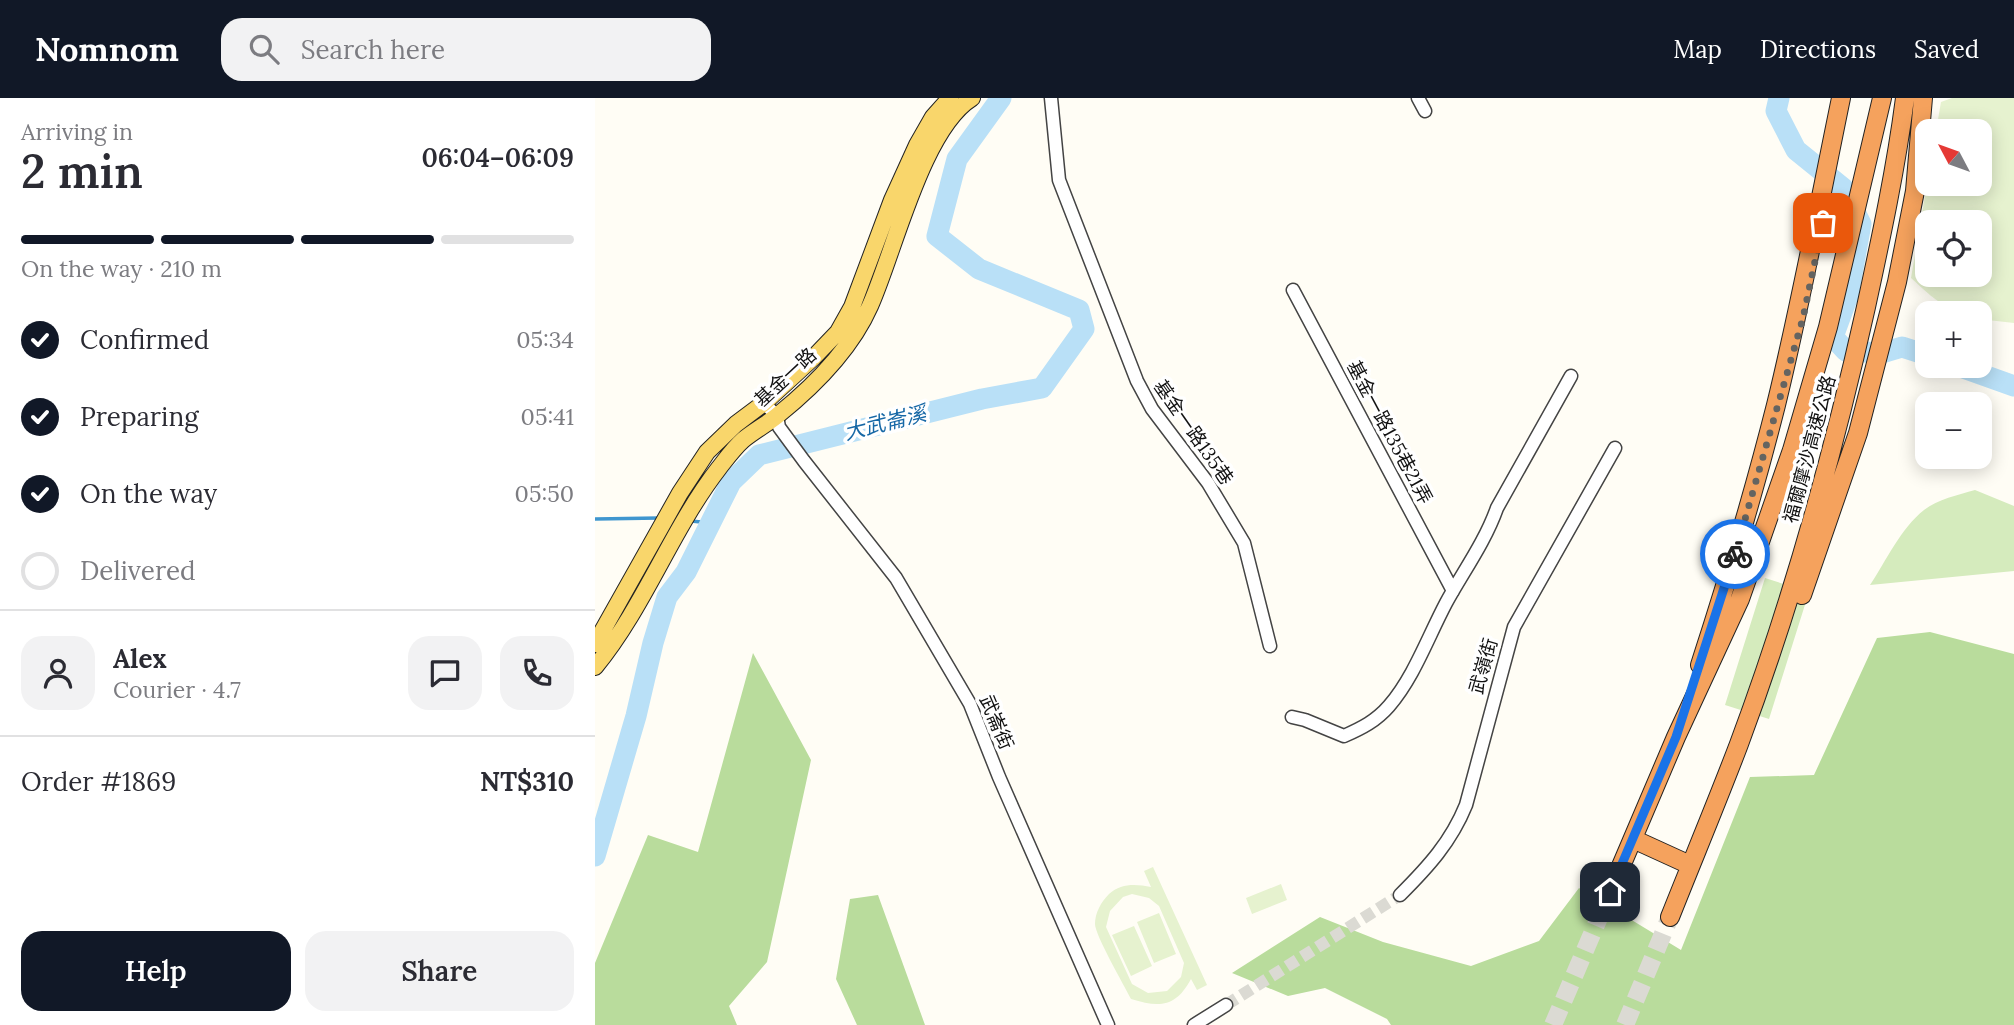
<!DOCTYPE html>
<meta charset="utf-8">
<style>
:root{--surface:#fff;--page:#f2f2f3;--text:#2b2b33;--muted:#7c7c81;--line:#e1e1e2;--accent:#111827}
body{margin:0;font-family:Lora,"Noto Sans TC",serif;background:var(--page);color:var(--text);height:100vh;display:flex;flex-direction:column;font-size:26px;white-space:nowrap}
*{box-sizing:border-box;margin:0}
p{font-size:23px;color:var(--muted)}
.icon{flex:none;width:38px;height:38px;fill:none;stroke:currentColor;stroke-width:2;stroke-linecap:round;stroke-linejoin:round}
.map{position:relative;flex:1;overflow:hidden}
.side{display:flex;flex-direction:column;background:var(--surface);width:595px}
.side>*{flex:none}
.needle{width:46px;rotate:311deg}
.fabs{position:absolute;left:1320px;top:21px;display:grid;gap:14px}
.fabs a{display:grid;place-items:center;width:77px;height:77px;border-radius:14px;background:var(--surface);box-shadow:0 4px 18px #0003;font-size:35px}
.pin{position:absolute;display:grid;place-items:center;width:60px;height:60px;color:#fff;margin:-30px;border-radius:14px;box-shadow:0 4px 10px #0006}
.courier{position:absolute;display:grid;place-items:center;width:70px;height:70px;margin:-35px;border:5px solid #1a73e8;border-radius:50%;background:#fff;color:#222;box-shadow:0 2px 9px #0007}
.headline em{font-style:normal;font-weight:600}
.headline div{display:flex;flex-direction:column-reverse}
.headline{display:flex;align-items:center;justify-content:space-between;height:119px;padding:0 21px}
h1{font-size:46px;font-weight:600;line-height:52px}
.bar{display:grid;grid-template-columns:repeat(4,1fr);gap:10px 7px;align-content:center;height:84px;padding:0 21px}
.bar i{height:9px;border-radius:5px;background:var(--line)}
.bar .selected{background:var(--accent)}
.bar p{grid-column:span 4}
.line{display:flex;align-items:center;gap:18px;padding:0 21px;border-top:2px solid var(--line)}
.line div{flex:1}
.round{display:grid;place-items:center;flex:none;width:74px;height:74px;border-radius:21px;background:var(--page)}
ol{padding:0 21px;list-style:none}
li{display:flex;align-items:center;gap:21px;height:77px}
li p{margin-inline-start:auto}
li .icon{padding:7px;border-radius:50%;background:var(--accent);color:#fff;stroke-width:4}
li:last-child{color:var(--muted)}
li i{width:38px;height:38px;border:4px solid var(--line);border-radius:50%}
.action{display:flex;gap:14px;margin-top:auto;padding:14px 21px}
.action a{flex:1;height:80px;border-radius:21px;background:var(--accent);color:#fff;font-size:28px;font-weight:600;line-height:80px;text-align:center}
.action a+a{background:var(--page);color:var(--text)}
header{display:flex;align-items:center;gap:42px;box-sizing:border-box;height:98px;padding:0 35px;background:var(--accent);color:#fff}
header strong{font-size:33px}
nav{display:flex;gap:38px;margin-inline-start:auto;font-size:24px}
.search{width:490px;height:63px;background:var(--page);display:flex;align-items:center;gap:18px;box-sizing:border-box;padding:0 24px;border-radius:21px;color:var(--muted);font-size:26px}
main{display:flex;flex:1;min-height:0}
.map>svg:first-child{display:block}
.green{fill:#d5ebbd}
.forest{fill:#b9dc9c}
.pitch{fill:#e6f2cf;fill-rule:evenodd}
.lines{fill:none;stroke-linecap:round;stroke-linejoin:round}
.stream{stroke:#3f96cf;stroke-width:3.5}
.river{stroke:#b9e0f7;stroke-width:21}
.minor-tunnel{stroke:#dbdad3;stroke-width:12;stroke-dasharray:12 6;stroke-linecap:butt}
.highway-tunnel{stroke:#dbdad3;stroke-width:18;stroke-dasharray:18 9;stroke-linecap:butt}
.minor-casing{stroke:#444;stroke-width:15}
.major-casing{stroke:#222;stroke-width:18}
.highway-casing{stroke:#222;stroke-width:20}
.minor{stroke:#fff;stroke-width:12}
.major{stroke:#f9d66b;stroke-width:16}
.highway{stroke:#f5a25d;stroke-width:18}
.done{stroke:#646461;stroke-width:7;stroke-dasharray:0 12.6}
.route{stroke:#1a73e8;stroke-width:9}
.labels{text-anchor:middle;stroke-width:7;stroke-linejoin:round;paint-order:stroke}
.street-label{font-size:19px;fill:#111;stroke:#fff}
.water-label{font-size:21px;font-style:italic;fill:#1768a6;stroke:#fff}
</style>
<header>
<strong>Nomnom</strong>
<div class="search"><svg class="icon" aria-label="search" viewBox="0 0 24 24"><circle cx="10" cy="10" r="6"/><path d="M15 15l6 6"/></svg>Search here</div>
<nav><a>Map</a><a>Directions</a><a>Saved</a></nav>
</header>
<main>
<section class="side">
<div class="headline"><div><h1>2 min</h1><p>Arriving in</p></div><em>06:04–06:09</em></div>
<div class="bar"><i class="selected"></i><i class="selected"></i><i class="selected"></i><i></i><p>On the way · 210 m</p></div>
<ol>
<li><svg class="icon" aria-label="check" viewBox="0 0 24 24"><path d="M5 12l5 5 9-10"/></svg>Confirmed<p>05:34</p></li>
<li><svg class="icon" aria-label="check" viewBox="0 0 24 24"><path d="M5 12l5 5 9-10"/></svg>Preparing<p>05:41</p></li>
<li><svg class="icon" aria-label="check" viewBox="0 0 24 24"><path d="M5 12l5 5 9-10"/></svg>On the way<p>05:50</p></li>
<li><i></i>Delivered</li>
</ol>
<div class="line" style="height:126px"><a class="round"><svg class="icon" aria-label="person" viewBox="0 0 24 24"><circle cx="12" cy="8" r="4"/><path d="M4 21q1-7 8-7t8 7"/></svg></a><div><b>Alex</b><p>Courier · 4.7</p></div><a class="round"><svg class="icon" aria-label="chat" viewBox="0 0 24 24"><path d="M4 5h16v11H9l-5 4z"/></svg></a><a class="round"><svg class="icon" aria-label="phone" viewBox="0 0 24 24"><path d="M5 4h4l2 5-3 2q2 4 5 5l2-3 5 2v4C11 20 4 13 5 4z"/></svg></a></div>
<div class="line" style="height:91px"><div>Order #1869</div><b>NT$310</b></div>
<div class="action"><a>Help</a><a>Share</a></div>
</section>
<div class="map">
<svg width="1419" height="927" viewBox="0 0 1419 927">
<rect width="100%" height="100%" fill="#fffdf5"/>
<!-- green -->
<path class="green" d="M 1380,392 L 1419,408 L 1419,473 L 1275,487 C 1291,463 1306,430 1329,412 C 1343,401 1363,397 1380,392 Z
M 1170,480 L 1214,494 L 1174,621 L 1130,607 Z"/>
<!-- forest -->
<path class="forest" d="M 1335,534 L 1419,556 L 1419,927 L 796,927 L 792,921 L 730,890 L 693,898 L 637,875 L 725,819 L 788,844 L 876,868 L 944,843 L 984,790 L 1086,852 L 1155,679 L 1219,677 L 1282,540 Z
M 158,555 L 216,662 L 172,864 L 134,908 L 142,927 L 0,927 L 0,865 L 53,737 L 103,754 Z
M 283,797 L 330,927 L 262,927 L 241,881 L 255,801 Z"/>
<!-- pitch -->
<path class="pitch" d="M 1357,0 L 1419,0 L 1419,225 L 1384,221 L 1384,215 C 1352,215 1339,201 1316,180 L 1332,86 L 1384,86 L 1384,33 L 1341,33 L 1346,4 ZM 1384,124 L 1384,177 L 1332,177 L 1332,124 Z
M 558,769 L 612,887 L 602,892 L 596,881 C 581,909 565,910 536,901 C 529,887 500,837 500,826 C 500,815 506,804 514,796 C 526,785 541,786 556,789 L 549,773 ZM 537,796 L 554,800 L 564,808 L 589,865 L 586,879 L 572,893 L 553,895 L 537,886 L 511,829 L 515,813 L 528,799 Z
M 686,786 L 692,802 L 657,816 L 651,800 Z
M 564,815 L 581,856 L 559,865 L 542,824 Z
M 539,828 L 557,868 L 536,878 L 517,837 Z"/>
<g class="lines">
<!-- stream -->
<path class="stream" d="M 0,421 L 64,420
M 96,423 L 116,425"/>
<!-- river -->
<path class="river" d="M 1184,0 L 1181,13 L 1201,52 L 1248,90 L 1266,126 L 1253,198 L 1238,239 L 1251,253 L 1287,255 L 1307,249 L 1332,257
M 1363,268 L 1419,288
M 0,758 L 41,618 L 58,545 L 72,499 L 91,474 L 136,384 L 164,357 L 387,301 L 447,290 L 489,231 L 484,212 L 384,171 L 342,138 L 362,61 L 406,0"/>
<!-- minor-tunnel -->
<path class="minor-tunnel" d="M 631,907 L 805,797"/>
<!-- highway-tunnel -->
<path class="highway-tunnel" d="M 958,927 L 1015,794
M 1030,927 L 1075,819"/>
<!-- minor casing -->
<g class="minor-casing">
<path id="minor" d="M 456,0 L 464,82 L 542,283 L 557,311 L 613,385 L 649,445 L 675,548
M 823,0 L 830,13
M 698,192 L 858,493
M 169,305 L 182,318 L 184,329 L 209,363 L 301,480 L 375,606 L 404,679 L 513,927
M 697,619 L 710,622 L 749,638 C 767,630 781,623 794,608 C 819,579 833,539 851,505 C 868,474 890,444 902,410 L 976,278
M 805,797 C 833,769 856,744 871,707 L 919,529 L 1020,350
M 599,927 L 631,907"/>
</g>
<!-- major casing -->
<g class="major-casing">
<path id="major" d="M 0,546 L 85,395 L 112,354 L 141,326 L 169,305 L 219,259 L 243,234 L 257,209 L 297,102 L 322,47 L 338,19 L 355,0
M 0,569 C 50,508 76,432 124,370 C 131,361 139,350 148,342 C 159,333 172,326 183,317 C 219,288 256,251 275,208 C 299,155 327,31 377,0"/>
</g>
<!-- highway casing -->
<g class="highway-casing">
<path id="highway" d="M 1207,497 L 1263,335 L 1302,184 L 1320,93 L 1328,0
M 1105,567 C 1133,481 1159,394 1181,307 C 1206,205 1225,102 1246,0
M 1038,741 L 1095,767
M 1015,794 L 1081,639 L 1145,501 L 1197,352 L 1233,229 L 1287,0
M 1075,819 C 1098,761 1122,704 1144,646 C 1197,504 1238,357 1271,209 C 1286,140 1301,70 1310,0"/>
</g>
<!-- minor -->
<use href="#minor" class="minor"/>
<!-- major -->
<use href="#major" class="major"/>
<!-- highway -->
<use href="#highway" class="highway"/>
</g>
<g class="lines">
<!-- done -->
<path class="done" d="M 1140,456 L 1208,220 L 1228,125"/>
<!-- route -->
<path class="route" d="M 1015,794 L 1081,639 L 1140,456"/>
</g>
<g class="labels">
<!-- street labels -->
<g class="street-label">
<text transform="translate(190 279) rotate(-43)" y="7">基金一路</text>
<text transform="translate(599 334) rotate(55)" y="7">基金一路135巷</text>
<text transform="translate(795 334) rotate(62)" y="7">基金一路135巷21弄</text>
<text transform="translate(1214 351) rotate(-75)" y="7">福爾摩沙高速公路</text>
<text transform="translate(888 568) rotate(-74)" y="7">武嶺街</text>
<text transform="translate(402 624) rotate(67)" y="7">武崙街</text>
</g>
<!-- water labels -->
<g class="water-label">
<text transform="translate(290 325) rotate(-14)" y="7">大武崙溪</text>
</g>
</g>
</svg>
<div class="fabs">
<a><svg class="needle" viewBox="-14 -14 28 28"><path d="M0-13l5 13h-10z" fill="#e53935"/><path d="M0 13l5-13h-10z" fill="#7c7c81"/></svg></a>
<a><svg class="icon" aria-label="locate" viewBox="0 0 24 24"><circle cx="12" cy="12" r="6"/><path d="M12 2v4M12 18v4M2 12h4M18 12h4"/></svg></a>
<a>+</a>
<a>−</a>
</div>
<div class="pin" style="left:1228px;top:125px;background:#ea580c"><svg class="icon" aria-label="bag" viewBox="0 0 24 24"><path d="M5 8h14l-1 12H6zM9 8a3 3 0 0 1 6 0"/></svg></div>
<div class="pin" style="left:1015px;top:794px;background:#1f2937"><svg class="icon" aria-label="home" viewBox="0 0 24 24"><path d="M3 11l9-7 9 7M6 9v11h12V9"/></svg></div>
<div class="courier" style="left:1140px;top:456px"><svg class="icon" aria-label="bike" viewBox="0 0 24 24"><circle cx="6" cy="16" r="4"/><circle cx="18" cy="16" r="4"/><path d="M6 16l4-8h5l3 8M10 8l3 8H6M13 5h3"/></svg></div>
</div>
</main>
